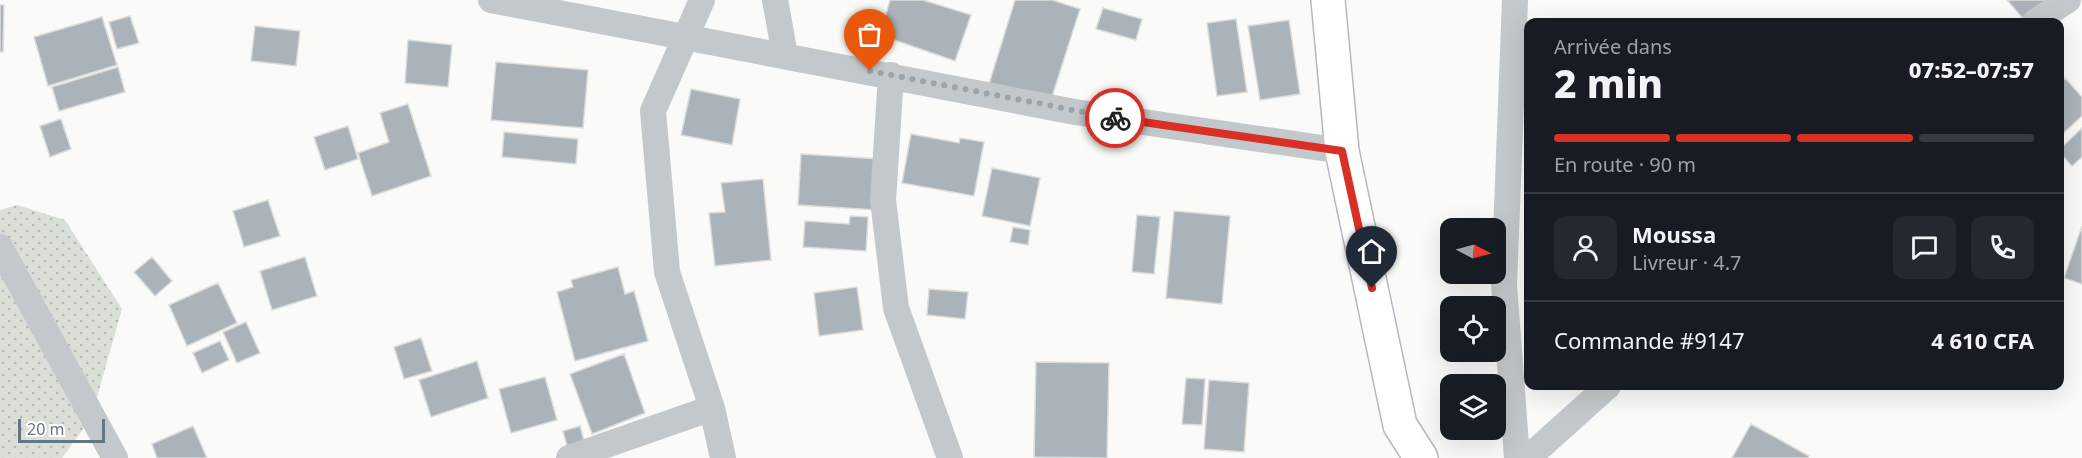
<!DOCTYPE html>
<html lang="fr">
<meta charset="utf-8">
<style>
:root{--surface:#171b24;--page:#242831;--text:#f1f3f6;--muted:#9ea1a6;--line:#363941;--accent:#d93025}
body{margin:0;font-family:"Noto Sans",sans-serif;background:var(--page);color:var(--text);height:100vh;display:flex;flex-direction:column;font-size:22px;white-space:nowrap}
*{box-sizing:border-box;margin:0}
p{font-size:20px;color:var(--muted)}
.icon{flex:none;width:33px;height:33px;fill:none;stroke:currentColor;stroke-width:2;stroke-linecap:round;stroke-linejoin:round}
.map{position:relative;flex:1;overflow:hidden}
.drawer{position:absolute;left:1524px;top:18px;width:540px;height:372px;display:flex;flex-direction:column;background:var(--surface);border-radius:12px;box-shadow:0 6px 24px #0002}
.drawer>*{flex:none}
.needle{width:39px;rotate:96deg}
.buttons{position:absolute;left:1440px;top:218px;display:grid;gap:12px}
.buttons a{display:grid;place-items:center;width:66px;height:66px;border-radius:12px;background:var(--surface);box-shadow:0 6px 24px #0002;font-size:30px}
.scale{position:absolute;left:18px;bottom:15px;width:87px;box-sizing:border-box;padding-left:6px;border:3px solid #657683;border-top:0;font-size:16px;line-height:21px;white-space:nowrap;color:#657683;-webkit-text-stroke:4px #fff;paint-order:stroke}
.pin{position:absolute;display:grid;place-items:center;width:51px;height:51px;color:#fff;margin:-62px -26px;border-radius:50% 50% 50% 0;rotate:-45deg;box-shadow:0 0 6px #0007}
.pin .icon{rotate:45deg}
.courier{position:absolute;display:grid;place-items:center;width:60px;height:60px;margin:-30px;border:4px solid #d93025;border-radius:50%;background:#fff;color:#222;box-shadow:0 2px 8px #0007}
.head em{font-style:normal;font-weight:800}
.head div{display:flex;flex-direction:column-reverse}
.head{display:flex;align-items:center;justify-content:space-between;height:102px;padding:0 30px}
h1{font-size:39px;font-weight:800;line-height:45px}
.bar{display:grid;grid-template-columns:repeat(4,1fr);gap:9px 6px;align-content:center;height:72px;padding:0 30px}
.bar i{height:8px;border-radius:4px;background:var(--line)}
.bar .current{background:var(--accent)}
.bar p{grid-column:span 4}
.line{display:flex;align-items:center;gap:15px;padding:0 30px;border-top:2px solid var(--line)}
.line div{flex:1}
.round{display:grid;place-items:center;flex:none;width:63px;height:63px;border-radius:12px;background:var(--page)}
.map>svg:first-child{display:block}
.grass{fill:url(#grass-dots)}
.building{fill:#aab3b9;stroke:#dcdcda;stroke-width:1.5}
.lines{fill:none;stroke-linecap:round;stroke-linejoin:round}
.secondary-casing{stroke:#b3babf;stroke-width:36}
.minor{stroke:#c3c8cc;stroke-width:26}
.secondary{stroke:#fff;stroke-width:33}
.done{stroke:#99a4ac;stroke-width:6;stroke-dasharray:0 10.8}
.route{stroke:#d93025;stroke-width:8}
</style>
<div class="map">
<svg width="2082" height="458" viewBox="0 0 2082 458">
<defs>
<pattern id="grass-dots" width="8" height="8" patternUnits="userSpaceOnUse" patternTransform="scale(1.5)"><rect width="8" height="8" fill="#dadfd7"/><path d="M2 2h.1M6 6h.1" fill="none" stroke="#b4b9b4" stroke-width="1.8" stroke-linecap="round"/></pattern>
</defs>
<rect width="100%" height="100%" fill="#fafaf8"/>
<!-- grass -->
<path class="grass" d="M 17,205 L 65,220 L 122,309 L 91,418 L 62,458 L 0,458 L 0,210 Z"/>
<!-- building -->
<path class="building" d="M 890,0 L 923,0 L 971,15 L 955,61 L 880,35 Z
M 1015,0 L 1052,0 L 1080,9 L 1050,103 L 989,84 Z
M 2007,0 L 2056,0 L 2026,22 Z
M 0,5 L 4,5 L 3,52 L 0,52 Z
M 1103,8 L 1142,19 L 1136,40 L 1096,29 Z
M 130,16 L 139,43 L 117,49 L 109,22 Z
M 102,17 L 117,65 L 48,86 L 34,37 Z
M 1236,19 L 1247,92 L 1217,96 L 1207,23 Z
M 1289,20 L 1300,94 L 1260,100 L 1248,26 Z
M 255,26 L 300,31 L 296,66 L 251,61 Z
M 408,40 L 452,45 L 448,87 L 405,83 Z
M 496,62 L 588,70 L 583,128 L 491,120 Z
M 118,67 L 125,92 L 59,111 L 52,87 Z
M 2065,78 L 2082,97 L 2082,116 L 2060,136 L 2060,83 Z
M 691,89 L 740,99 L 732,145 L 681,135 Z
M 408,104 L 431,176 L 372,196 L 358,153 L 389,142 L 380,113 Z
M 61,119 L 71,149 L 50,157 L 40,126 Z
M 348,126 L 358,159 L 325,170 L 314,137 Z
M 2082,128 L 2082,157 L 2072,166 L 2060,153 L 2060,149 Z
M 504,132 L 578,139 L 576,164 L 502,157 Z
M 911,134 L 959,143 L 960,138 L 984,142 L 974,196 L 902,183 Z
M 801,154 L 880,159 L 877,210 L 798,205 Z
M 992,168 L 1040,178 L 1030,226 L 982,216 Z
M 763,179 L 771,260 L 715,266 L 709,213 L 725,212 L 721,183 Z
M 268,200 L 280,236 L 244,247 L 233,211 Z
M 1174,211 L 1230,216 L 1222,304 L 1166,298 Z
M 1137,215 L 1160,217 L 1154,274 L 1132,272 Z
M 850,216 L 868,217 L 866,251 L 803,247 L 805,221 L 849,224 Z
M 2082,226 L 2082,284 L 2064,278 Z
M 1013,227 L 1030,230 L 1028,245 L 1010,242 Z
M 152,257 L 172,281 L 155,296 L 134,272 Z
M 305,257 L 317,296 L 272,310 L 260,271 Z
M 618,267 L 625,294 L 634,291 L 648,341 L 575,361 L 557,292 L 573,287 L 571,280 Z
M 218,283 L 237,323 L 187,346 L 169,305 Z
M 857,287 L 863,330 L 819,336 L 814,293 Z
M 929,289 L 968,292 L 965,319 L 927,315 Z
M 246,322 L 260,353 L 237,363 L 223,332 Z
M 421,338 L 432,371 L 404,379 L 394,347 Z
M 220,341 L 229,360 L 202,373 L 193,353 Z
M 624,354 L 645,413 L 592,434 L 570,374 Z
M 477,361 L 488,398 L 431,417 L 419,380 Z
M 1036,362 L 1109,363 L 1107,458 L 1034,457 Z
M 545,377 L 557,420 L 511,433 L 499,389 Z
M 1186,378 L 1205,379 L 1202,425 L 1182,424 Z
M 1209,380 L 1249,383 L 1244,452 L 1204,449 Z
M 1751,424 L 1809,456 L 1808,458 L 1732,458 Z
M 193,426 L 207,458 L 157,458 L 152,444 Z
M 580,426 L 584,441 L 567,446 L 563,431 Z"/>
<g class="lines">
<!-- secondary casing -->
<g class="secondary-casing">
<path id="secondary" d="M 1328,0 L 1342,151 L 1400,425 L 1421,458"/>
</g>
<!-- minor -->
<path class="minor" d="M 491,0 L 1075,112 L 1342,151
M 702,0 L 653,111 L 667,272 L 712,408 L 723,458
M 775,0 L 785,55
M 1515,0 L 1504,285 L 1517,458
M 2035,22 L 2068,0
M 891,75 L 883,200 L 896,308 L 950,458
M 0,247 L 115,458
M 569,458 L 712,408
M 1528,458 L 1608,386"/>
<!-- secondary -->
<use href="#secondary" class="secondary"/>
</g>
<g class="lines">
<!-- done -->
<path class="done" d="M 870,71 L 1115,118"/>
<!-- route -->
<path class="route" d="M 1115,118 L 1342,151 L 1372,288"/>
</g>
</svg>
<div class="buttons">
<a><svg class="needle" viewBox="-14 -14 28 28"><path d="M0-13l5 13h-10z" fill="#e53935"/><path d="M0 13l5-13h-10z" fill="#9ea1a6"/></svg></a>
<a><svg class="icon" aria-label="locate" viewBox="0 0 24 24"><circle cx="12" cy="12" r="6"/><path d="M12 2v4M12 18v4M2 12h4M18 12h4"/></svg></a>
<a><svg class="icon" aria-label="layers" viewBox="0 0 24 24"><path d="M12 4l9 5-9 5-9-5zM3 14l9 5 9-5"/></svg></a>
</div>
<div class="scale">20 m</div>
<div class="pin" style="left:870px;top:71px;background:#ea580c"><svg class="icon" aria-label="bag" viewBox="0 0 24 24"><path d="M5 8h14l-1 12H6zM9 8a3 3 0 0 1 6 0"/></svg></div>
<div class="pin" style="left:1372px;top:288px;background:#1f2937"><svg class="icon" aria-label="home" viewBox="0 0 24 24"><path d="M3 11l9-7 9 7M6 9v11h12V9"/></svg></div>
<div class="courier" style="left:1115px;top:118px"><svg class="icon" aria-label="bike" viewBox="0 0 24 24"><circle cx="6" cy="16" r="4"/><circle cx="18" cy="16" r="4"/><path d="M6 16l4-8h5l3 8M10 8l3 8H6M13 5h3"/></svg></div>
<section class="drawer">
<div class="head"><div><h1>2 min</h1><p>Arrivée dans</p></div><em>07:52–07:57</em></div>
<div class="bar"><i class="current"></i><i class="current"></i><i class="current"></i><i></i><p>En route · 90 m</p></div>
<div class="line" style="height:108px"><a class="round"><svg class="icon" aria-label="person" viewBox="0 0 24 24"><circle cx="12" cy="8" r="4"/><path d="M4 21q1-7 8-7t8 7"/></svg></a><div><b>Moussa</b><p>Livreur · 4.7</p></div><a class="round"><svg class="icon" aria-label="chat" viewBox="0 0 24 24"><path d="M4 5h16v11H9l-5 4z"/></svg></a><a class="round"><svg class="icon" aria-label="phone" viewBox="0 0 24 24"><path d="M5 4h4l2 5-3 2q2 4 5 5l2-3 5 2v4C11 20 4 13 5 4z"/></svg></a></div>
<div class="line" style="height:78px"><div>Commande #9147</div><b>4 610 CFA</b></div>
</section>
</div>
